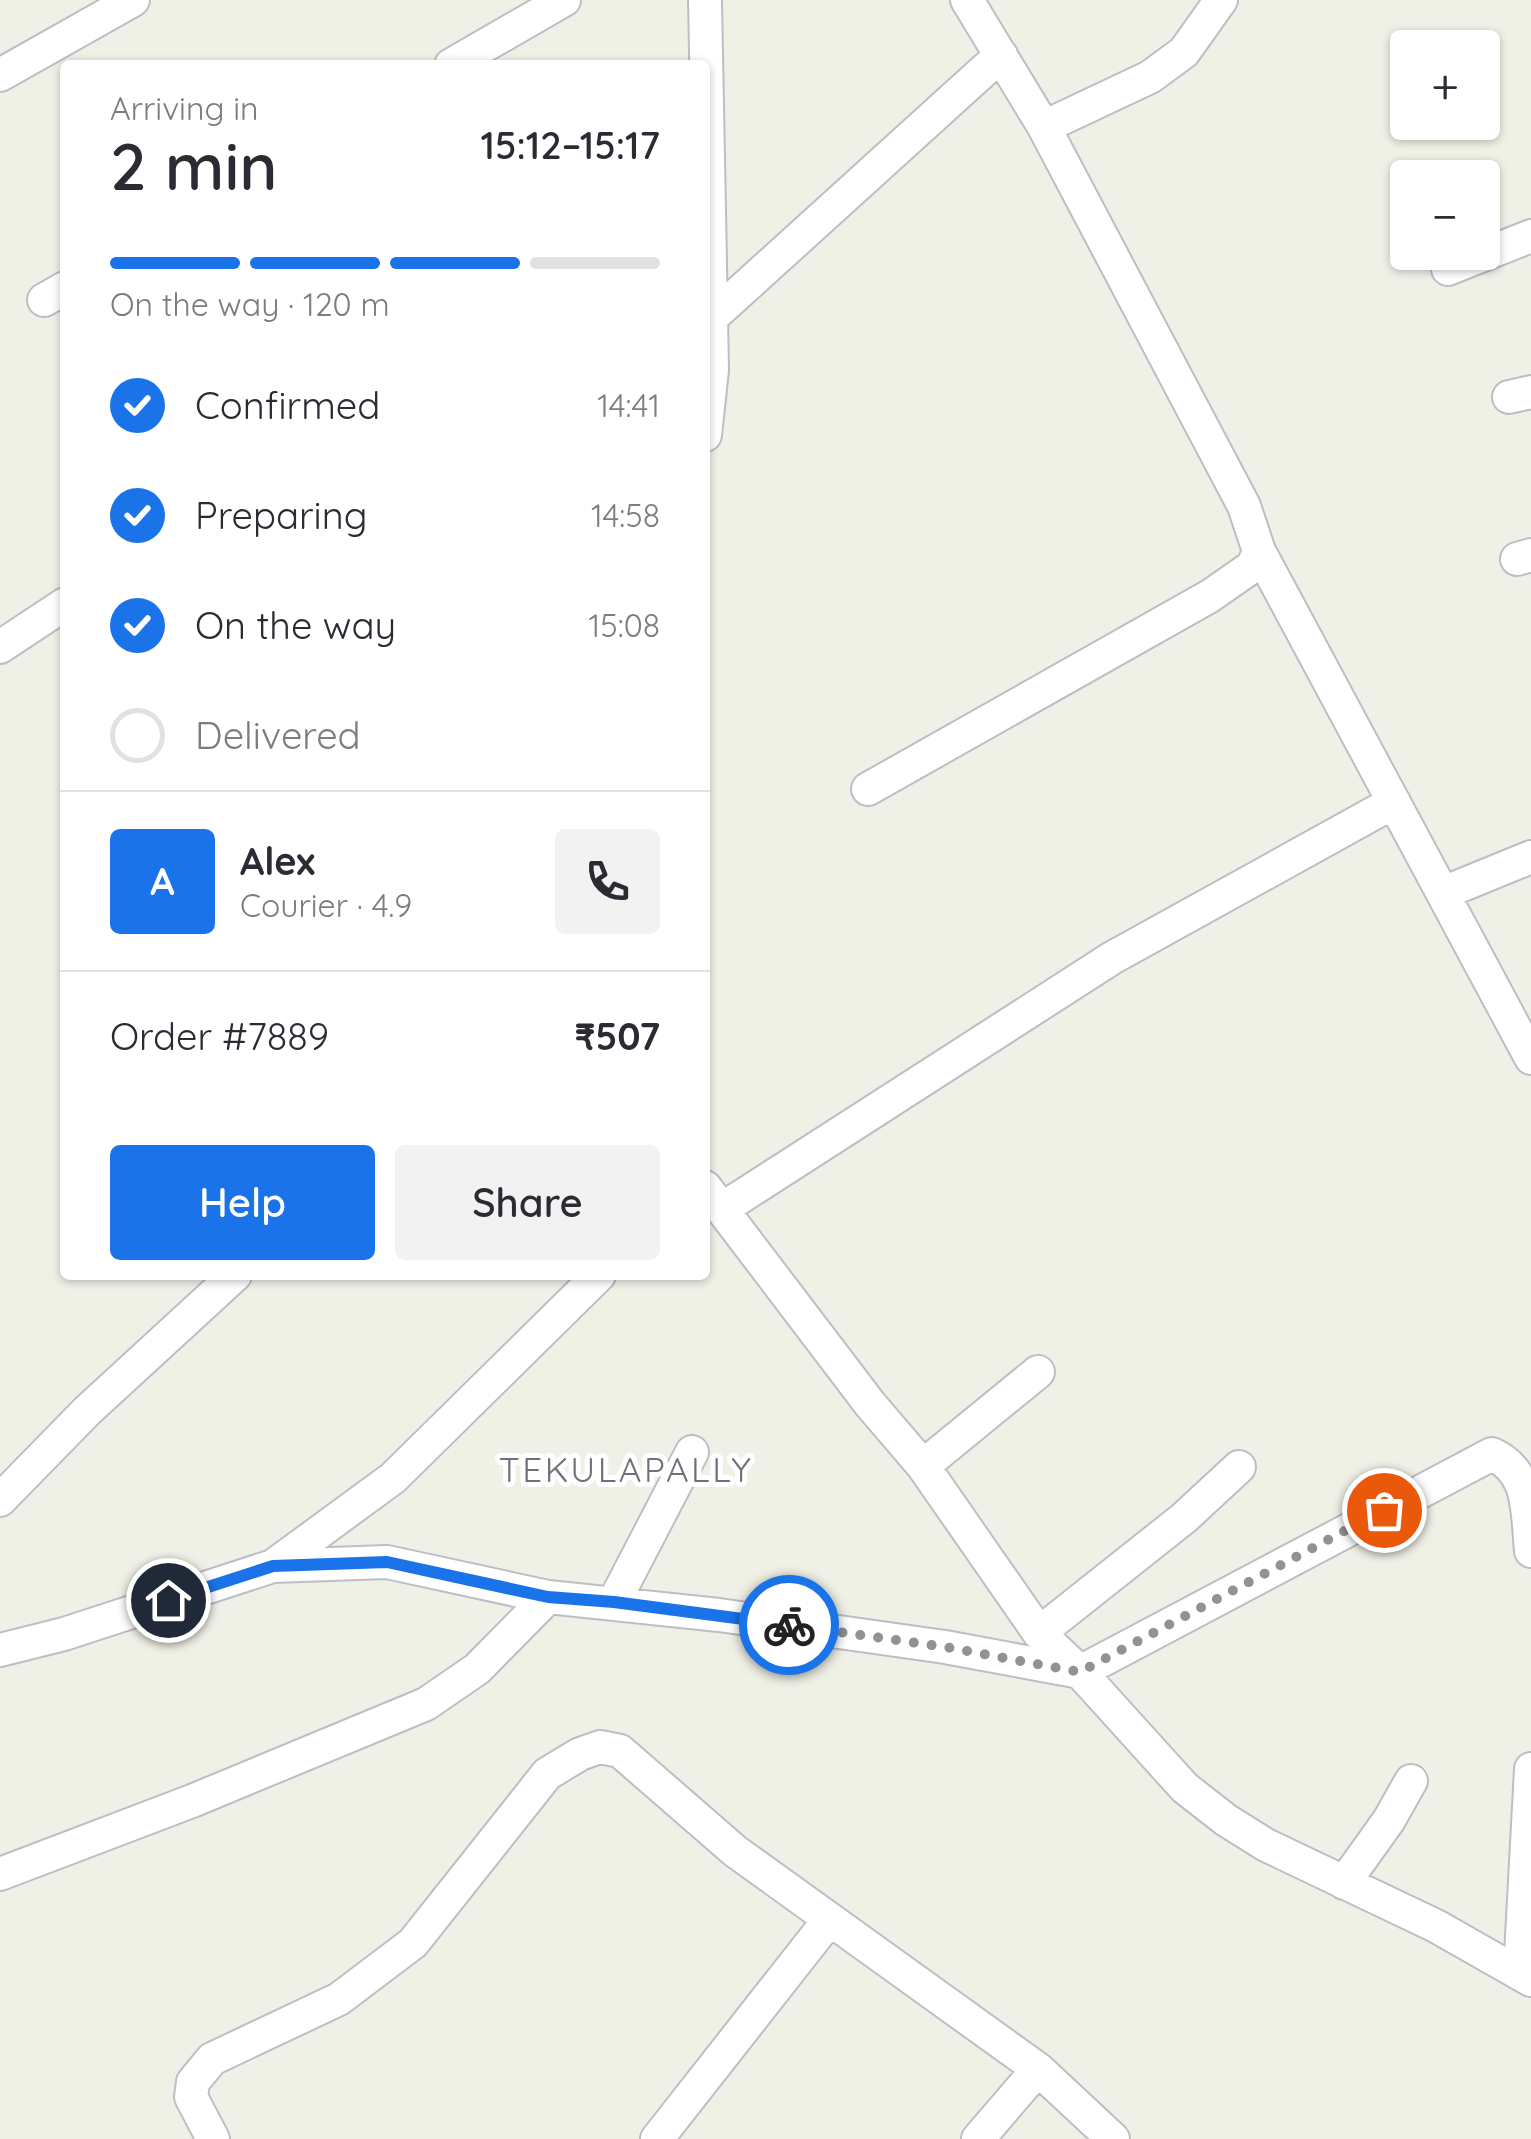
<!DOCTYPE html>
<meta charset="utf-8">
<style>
:root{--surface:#fff;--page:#f2f2f3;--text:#2b2b33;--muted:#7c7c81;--line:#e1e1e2;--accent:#1a73e8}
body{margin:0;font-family:Quicksand,sans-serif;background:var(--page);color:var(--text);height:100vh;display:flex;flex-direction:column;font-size:38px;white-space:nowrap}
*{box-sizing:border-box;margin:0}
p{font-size:32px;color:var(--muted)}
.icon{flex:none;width:55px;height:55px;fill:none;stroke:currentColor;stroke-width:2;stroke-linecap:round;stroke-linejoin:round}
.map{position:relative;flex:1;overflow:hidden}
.panel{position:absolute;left:60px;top:60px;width:650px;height:1220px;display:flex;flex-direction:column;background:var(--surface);border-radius:10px;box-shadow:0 2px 8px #0004}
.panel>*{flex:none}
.buttons{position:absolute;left:1390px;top:30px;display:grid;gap:20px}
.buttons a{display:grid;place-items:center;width:110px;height:110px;border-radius:10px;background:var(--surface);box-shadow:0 2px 8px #0004;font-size:50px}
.pin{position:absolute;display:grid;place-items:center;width:85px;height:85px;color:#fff;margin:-42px;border:5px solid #fff;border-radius:50%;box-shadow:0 2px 10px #0007}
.courier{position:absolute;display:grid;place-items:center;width:100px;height:100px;margin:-50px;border:8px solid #1a73e8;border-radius:50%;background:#fff;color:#222;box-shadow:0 2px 12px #0007}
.overview em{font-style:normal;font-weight:600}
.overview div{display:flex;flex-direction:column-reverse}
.overview{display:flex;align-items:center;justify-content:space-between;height:170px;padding:0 50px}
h1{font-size:65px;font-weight:600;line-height:75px}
.bar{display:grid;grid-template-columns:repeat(4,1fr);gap:15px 10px;align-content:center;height:120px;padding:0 50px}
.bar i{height:12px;border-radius:8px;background:var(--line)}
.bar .selected{background:var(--accent)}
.bar p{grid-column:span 4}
.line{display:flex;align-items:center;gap:25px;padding:0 50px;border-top:2px solid var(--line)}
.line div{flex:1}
.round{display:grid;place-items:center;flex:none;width:105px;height:105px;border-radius:10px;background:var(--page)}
ol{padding:0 50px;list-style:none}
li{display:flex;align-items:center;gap:30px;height:110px}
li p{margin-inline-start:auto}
li .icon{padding:10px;border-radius:50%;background:var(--accent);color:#fff;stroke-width:4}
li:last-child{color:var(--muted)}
li i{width:55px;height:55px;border:5px solid var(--line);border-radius:50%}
.primary-button{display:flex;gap:20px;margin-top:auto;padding:20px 50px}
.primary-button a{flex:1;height:115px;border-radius:10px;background:var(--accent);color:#fff;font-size:40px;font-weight:600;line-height:115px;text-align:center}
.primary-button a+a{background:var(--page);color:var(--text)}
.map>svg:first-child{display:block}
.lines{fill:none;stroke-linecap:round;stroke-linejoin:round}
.street-casing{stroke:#bdbec5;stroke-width:36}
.street{stroke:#fff;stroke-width:32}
.done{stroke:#909293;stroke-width:10;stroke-dasharray:0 18}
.route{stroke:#1a73e8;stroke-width:12}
.labels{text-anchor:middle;stroke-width:10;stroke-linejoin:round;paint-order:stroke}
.quarter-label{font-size:35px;letter-spacing:2.5px;fill:#6e7179;stroke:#fff}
</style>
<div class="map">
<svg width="1531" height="2139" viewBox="0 0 1531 2139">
<rect width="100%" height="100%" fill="#f0f1e6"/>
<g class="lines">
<!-- street casing -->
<g class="street-casing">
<path id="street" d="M 967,0 L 1044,127 L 1244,506 L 1259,551 L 1531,1058
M 451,65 L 564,0
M 0,75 L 133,0
M 1044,127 L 1150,77 L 1184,52 L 1221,0
M 1448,269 L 1531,236
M 44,300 L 65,288
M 711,318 L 1001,55
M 1509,397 L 1531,392
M 705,435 L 712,370 L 705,0
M 1517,559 L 1531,555
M 0,647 L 65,604
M 868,789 L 1210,596 L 1253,566 L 1259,551
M 1443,893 L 1531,857
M 705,1187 L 870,1404 L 923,1466 L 1039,1633 L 1080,1672 L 1492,1454 C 1531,1472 1527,1510 1531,1551
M 722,1209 L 1112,958 L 1394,802
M 923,1466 L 1038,1372
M 0,1500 L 87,1411 L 235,1275
M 273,1566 L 393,1478 L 599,1275
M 614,1602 L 692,1452
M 1039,1633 L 1184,1518 L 1239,1467
M 0,1650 L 64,1634 L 273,1566 L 387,1562 L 548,1597 L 719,1615 L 945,1647 L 1080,1672 L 1185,1788 L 1226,1820 L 1266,1845 L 1436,1926 L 1531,1980
M 0,1874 L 192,1801 L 426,1704 L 477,1669 L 548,1597
M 1344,1883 L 1389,1820 L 1411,1781
M 1520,1974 L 1531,1769
M 213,2139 L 191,2097 L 193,2082 L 212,2059 L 339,1999 L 413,1943 L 547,1774 L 580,1754 L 600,1747 L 620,1751 L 735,1851 L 1038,2069 L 1113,2139
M 657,2139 L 829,1920
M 978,2139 L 1038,2069"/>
</g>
<!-- street -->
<use href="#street" class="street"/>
</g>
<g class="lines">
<!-- done -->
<path class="done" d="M 789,1625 L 945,1647 L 1080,1672 L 1384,1510"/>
<!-- route -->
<path class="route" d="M 168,1600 L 273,1566 L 387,1562 L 548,1597 L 614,1602 L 789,1625"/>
</g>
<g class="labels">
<!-- quarter labels -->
<g class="quarter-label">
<text x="626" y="1482">TEKULAPALLY</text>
</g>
</g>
</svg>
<div class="buttons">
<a>+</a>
<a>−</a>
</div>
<div class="pin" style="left:1384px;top:1510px;background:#ea580c"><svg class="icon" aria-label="bag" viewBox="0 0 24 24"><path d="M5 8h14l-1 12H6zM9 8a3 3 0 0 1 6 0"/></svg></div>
<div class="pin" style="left:168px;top:1600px;background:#1f2937"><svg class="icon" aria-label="home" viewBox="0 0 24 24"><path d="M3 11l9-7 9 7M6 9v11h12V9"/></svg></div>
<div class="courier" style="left:789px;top:1625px"><svg class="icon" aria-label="bike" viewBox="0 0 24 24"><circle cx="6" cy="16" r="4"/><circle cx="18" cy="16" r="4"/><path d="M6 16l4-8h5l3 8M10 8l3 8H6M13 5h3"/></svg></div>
<section class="panel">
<div class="overview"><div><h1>2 min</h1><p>Arriving in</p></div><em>15:12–15:17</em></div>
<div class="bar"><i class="selected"></i><i class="selected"></i><i class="selected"></i><i></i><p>On the way · 120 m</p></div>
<ol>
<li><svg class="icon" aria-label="check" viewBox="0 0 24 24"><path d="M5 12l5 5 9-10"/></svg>Confirmed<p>14:41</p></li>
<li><svg class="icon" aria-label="check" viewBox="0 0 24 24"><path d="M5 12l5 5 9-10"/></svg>Preparing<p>14:58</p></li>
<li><svg class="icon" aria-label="check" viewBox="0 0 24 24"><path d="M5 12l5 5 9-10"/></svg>On the way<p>15:08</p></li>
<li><i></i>Delivered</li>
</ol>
<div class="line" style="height:180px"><b class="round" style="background:var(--accent);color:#fff">A</b><div><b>Alex</b><p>Courier · 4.9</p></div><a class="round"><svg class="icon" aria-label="phone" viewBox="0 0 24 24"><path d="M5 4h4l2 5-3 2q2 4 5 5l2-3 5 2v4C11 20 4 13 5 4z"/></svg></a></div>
<div class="line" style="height:130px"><div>Order #7889</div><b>₹507</b></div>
<div class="primary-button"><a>Help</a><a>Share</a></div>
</section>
</div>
